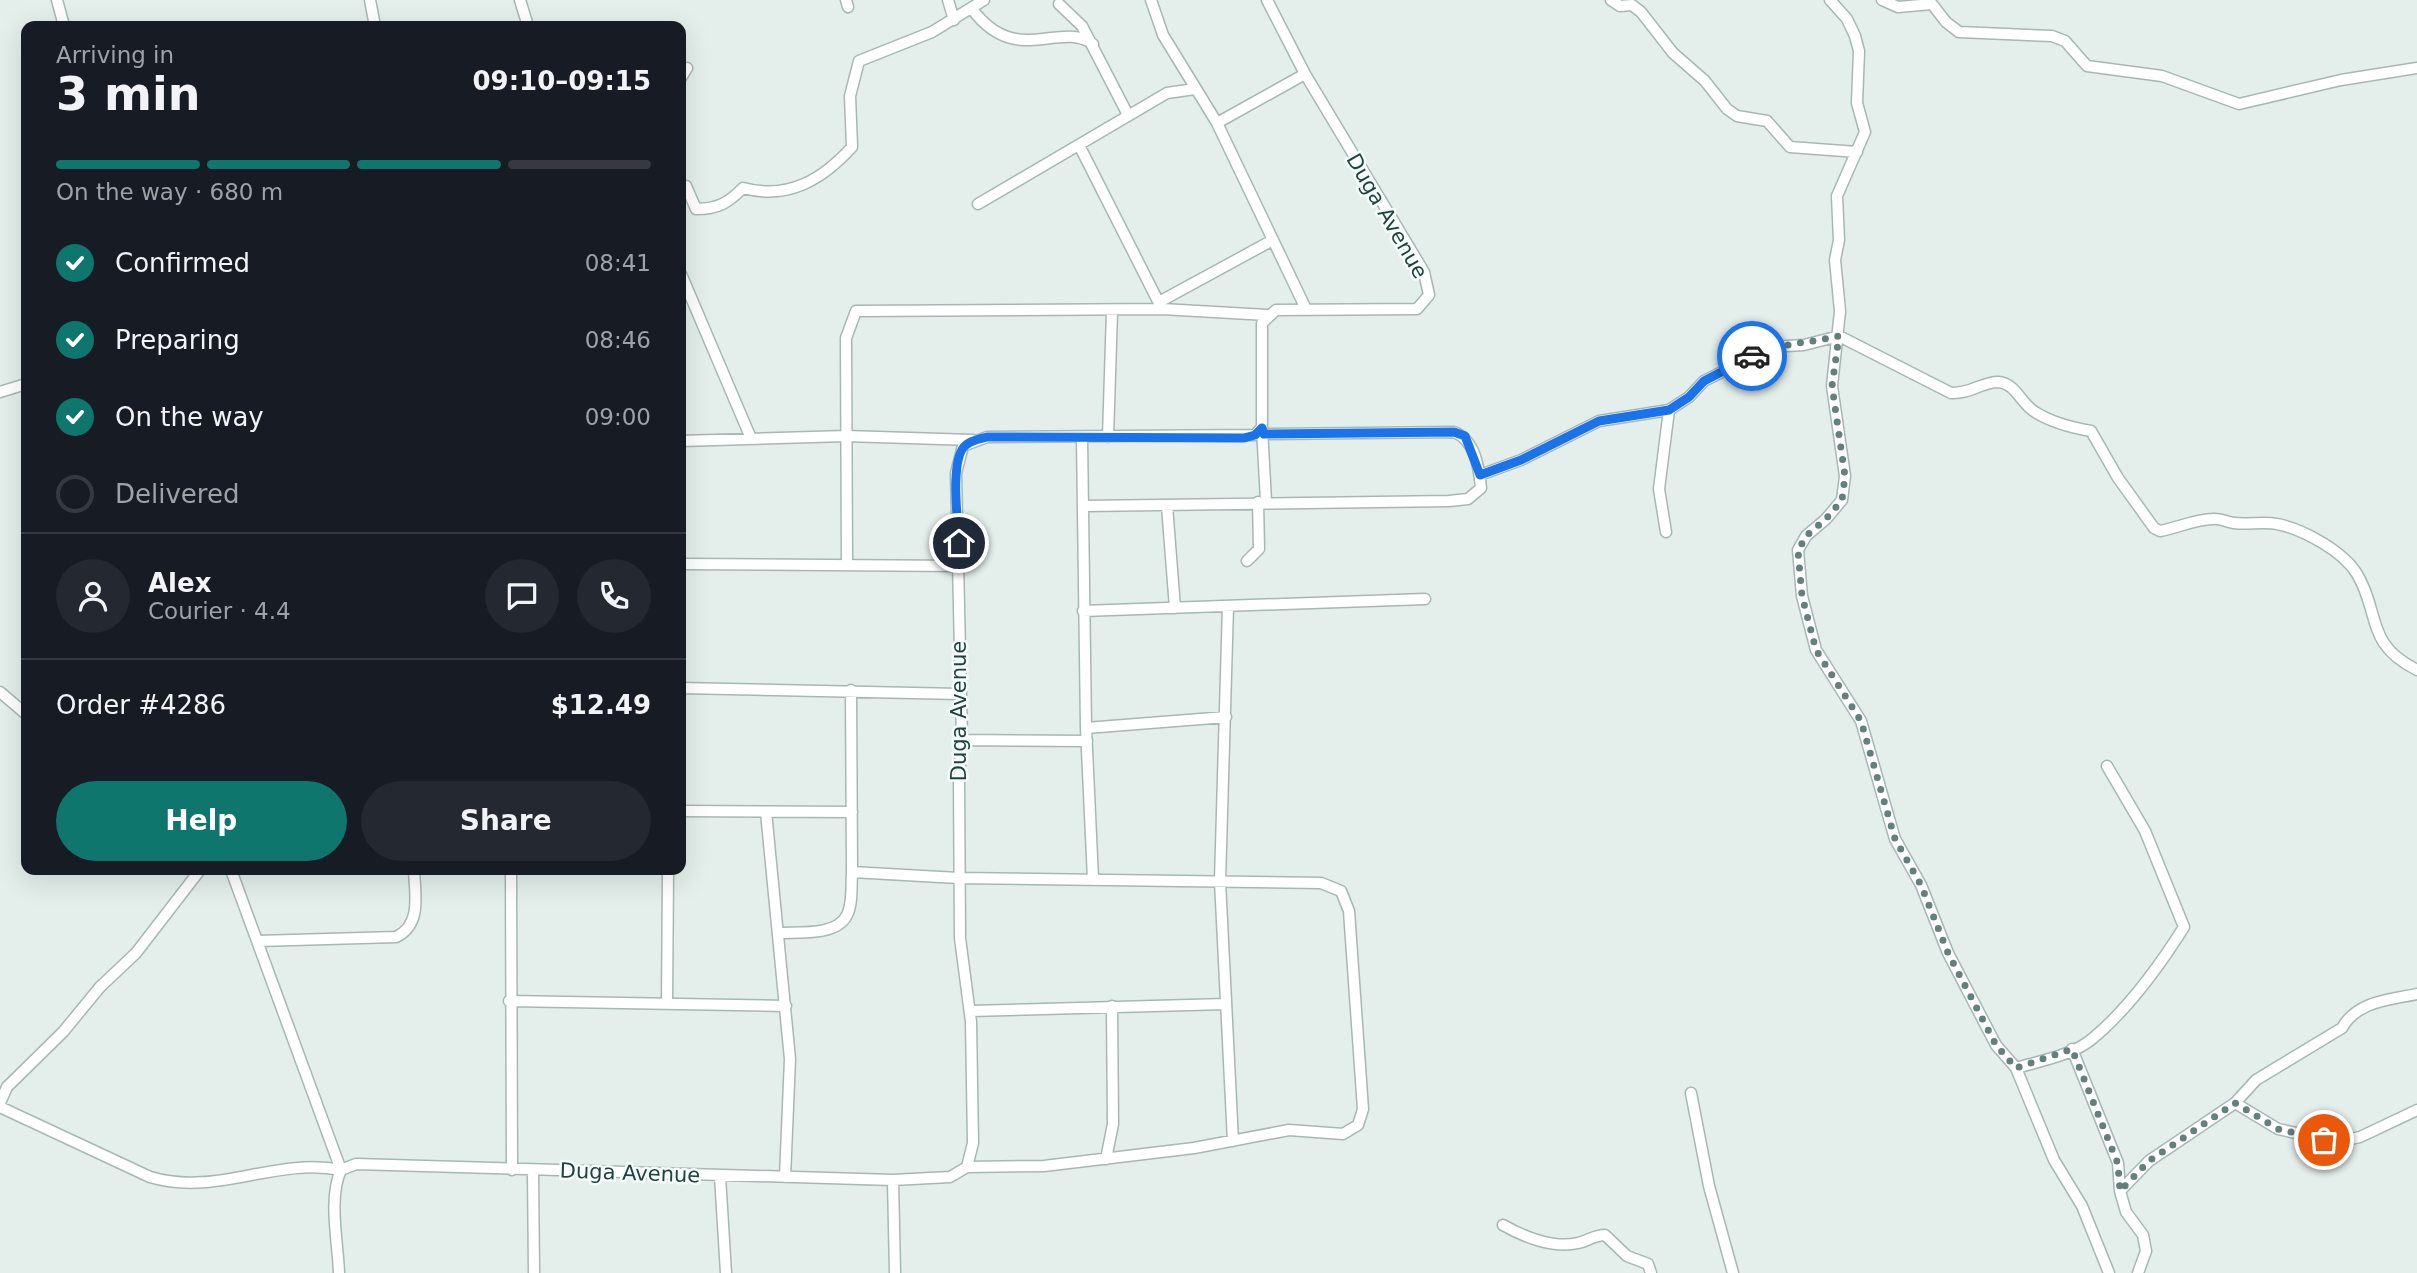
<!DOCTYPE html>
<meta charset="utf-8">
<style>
:root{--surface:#171b24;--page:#242831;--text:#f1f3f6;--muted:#9ea1a6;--line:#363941;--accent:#0f766e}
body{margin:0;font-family:"DejaVu Sans",sans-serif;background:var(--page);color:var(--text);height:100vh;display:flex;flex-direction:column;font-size:26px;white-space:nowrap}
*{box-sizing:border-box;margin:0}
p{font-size:23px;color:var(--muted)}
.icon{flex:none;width:38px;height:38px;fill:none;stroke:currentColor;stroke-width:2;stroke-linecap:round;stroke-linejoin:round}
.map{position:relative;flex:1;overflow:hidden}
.details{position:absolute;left:21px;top:21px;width:665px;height:854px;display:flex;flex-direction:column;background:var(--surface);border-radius:14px;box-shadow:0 7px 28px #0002}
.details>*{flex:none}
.pin{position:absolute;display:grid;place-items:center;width:60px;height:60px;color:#fff;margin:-30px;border:4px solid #fff;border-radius:50%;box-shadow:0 2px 7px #0007}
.courier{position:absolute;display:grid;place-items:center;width:70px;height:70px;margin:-35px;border:5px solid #1a73e8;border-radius:50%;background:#fff;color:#222;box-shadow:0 2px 9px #0007}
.overview em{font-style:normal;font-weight:700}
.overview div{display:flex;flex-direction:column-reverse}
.overview{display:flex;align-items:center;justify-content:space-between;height:119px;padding:0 35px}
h1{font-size:46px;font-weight:700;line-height:52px}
.bar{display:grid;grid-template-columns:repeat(4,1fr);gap:10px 7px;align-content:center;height:84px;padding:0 35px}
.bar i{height:9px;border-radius:5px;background:var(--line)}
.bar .on{background:var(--accent)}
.bar p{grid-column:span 4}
.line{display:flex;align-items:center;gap:18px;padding:0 35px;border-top:2px solid var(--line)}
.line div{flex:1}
.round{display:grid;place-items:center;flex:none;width:74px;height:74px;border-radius:37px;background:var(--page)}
ol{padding:0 35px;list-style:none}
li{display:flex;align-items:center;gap:21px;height:77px}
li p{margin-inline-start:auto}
li .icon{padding:7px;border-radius:50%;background:var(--accent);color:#fff;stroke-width:4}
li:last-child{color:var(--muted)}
li i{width:38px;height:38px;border:4px solid var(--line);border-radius:50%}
.primary-button{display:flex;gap:14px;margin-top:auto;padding:14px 35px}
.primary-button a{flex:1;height:80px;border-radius:42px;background:var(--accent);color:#fff;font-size:28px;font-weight:700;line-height:80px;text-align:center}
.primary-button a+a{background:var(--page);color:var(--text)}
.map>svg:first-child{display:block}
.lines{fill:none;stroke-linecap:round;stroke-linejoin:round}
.minor-casing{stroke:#a6b8b5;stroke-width:13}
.minor{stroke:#fff;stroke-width:10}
.done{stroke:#657f7c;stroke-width:7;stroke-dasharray:0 12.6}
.route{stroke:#1a73e8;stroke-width:9}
.labels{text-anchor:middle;stroke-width:5;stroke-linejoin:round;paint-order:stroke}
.street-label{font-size:21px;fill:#21433f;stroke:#f5fbf9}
</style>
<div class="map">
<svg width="2417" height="1273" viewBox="0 0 2417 1273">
<rect width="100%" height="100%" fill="#e4efec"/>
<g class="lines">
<!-- minor casing -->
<g class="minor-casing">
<path id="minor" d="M 57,0 L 64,26
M 370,0 L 375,26
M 520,0 L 528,26
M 846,0 L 848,7
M 948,0 L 954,20
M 1151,0 L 1163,35 L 1217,123 L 1306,309
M 1611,0 L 1620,6 L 1632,5 L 1641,12 L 1673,53 L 1705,81 L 1727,109 L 1737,116 L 1767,121 L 1790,147 L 1857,152
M 1830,0 L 1847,19 L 1855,36 L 1859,51 L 1857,103 L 1865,132 L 1837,196 L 1839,240 L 1835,260 L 1840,311 L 1832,386 L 1845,476 L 1842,500 L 1826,519 L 1806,536 L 1798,550 L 1802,596 L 1816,650 L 1861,721 L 1895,839 L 1921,885 L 1948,953 L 1996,1045 L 2016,1068 L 2054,1160 L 2082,1206 L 2109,1273
M 1882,0 L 1898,7 L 1932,4 L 1946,22 L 1959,32 L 2052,36 L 2065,41 L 2087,66 L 2162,76 L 2239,104 L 2341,80 L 2417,68
M 1059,4 L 1082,26 L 1128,115
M 972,9 C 1016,68 1059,20 1093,44
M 681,78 L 687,68
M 1217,123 L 1305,74
M 1079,145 L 1162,309
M 681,186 L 686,186 L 696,209 C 718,209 728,203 743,188 C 788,200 822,180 852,147 L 850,96 L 859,61 L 932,32 L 984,0
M 978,204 L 1167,93 L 1195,89
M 681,274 L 750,436
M 1159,302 L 1273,240
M 0,392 L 26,384
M 1262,428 L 1266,501
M 1108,437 L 1112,311
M 1082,438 L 1086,728 L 1093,879
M 681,441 L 846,436 L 973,440
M 1480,475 L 1521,460 L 1599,421 L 1669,410 L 1689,397 L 1704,381 L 1771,347 L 1804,345 L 1839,336 L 1951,393 C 1970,394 1982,382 1998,382 C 2016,383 2021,404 2035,412 C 2051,422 2073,428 2091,431 L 2118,478 L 2154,528 L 2160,531 C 2177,528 2196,519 2213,519 C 2219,518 2227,522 2234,523 C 2248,525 2263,521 2277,524 C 2303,529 2343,551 2357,574 C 2381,614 2364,643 2417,670
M 1084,506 L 1449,501 L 1468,499 L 1481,488 C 1479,467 1475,440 1454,432 L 1264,434
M 1167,506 L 1175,608
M 1666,532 L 1659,489 L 1669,410
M 1247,561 L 1259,549 L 1258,502
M 681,564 L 960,566
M 847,565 L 846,338 L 856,311 L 1162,309 L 1267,315
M 1228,606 L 1220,881 L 1233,1141
M 1083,611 L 1425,599
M 681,688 L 960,694
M 851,690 L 852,872
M 0,692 L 26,714
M 1086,728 L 1226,717
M 962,740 L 1087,741
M 681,811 L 852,812
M 766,812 L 790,1059 L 785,1177
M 231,870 L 341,1170
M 511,870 L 512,1170
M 780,933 C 799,932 837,936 847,915 C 853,904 851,884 852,872 L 958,878 L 1321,883 L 1341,891 L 1349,911 L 1363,1109 L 1358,1125 L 1343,1134 L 1289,1130 L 1194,1148 L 1044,1166 L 967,1167
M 258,941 L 396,937 C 422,925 415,894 414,870
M 509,1001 L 786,1006
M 667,1004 L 668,870
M 970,1011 L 1226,1004
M 2072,1049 L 2118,1163 L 2120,1191 L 2126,1212 L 2143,1235 L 2146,1251 L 2138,1273
M 2016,1068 C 2040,1061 2073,1055 2092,1039 C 2126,1011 2160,965 2184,927 L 2145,831 L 2107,766
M 1691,1093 L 1709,1186 L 1733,1273
M 0,1103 L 7,1087 L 63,1032 L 100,987 L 136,953 L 200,870
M 2235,1103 L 2278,1129 L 2337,1142 L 2360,1137 L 2417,1110
M 0,1107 L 150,1177 C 217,1197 274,1157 341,1170
M 1106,1159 L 1113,1124 L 1112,1006
M 533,1171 L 534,1273
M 720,1176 L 726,1273
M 893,1180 L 895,1273
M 2120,1191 L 2149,1161 L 2235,1103 L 2256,1080 L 2342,1028 C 2357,1001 2389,1000 2417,994
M 1503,1225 C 1524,1237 1554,1249 1578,1243 C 1588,1241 1594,1235 1605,1235 L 1627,1256 L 1648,1264 L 1651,1273
M 339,1273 C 338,1242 328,1198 341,1170 L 356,1164 L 893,1180 L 950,1177 L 967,1167 L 973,1143 L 971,1022 L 960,938 L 959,778 L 962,740 L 956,473 L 963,446 L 987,437 L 1255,435 L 1262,427 L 1262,323 L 1276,310 L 1417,309 L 1429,295 L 1424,272 L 1305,74 L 1267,0"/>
</g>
<!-- minor -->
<use href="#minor" class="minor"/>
</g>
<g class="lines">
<!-- done -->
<path class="done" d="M 1752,356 C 1779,343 1810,343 1839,336 L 1832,386 L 1845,476 L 1842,500 L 1826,519 L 1806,536 L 1798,551 L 1802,596 L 1816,650 L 1861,721 L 1895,839 L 1921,885 L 1948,953 L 1996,1045 L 2016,1068 L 2072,1049 L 2118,1164 L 2120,1191 L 2149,1161 L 2235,1103 L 2278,1129 L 2324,1140"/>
<!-- route -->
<path class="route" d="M 959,543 C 958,522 949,458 966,445 C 972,440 980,439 987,437 L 1244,438 L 1255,435 L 1262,428 L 1264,434 L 1454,432 L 1465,436 L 1480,475 L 1521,460 L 1599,421 L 1669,410 L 1689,397 L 1704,381 L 1752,356"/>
</g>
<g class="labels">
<!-- street labels -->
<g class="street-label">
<text transform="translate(1387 216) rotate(60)" y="7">Duga Avenue</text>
<text transform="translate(959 711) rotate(-90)" y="7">Duga Avenue</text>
<text transform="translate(630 1173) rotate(2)" y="7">Duga Avenue</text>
</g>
</g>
</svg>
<div class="pin" style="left:2324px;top:1140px;background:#ea580c"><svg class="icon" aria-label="bag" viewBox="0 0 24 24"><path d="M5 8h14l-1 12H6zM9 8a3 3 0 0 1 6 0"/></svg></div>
<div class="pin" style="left:959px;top:543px;background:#1f2937"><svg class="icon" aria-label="home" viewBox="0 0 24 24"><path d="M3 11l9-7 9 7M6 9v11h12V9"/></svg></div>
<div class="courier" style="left:1752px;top:356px"><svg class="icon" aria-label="car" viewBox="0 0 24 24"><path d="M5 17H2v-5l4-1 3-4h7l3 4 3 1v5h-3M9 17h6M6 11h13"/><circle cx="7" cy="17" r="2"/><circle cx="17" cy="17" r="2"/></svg></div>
<section class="details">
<div class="overview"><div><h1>3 min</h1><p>Arriving in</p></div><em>09:10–09:15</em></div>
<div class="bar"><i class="on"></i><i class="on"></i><i class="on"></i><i></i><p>On the way · 680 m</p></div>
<ol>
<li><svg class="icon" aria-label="check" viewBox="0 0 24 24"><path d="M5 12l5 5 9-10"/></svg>Confirmed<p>08:41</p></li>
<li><svg class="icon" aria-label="check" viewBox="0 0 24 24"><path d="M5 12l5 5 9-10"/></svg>Preparing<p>08:46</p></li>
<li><svg class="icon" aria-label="check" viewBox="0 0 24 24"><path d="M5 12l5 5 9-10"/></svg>On the way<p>09:00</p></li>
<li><i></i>Delivered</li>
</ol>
<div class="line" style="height:126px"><a class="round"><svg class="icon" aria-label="person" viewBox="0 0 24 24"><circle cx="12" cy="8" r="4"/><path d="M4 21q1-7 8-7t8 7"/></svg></a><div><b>Alex</b><p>Courier · 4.4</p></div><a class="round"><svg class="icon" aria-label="chat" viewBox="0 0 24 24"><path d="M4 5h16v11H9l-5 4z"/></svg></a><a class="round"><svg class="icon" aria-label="phone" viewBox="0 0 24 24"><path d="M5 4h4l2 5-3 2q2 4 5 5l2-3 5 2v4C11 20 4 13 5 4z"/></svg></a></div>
<div class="line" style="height:91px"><div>Order #4286</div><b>$12.49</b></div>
<div class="primary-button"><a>Help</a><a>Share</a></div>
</section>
</div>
